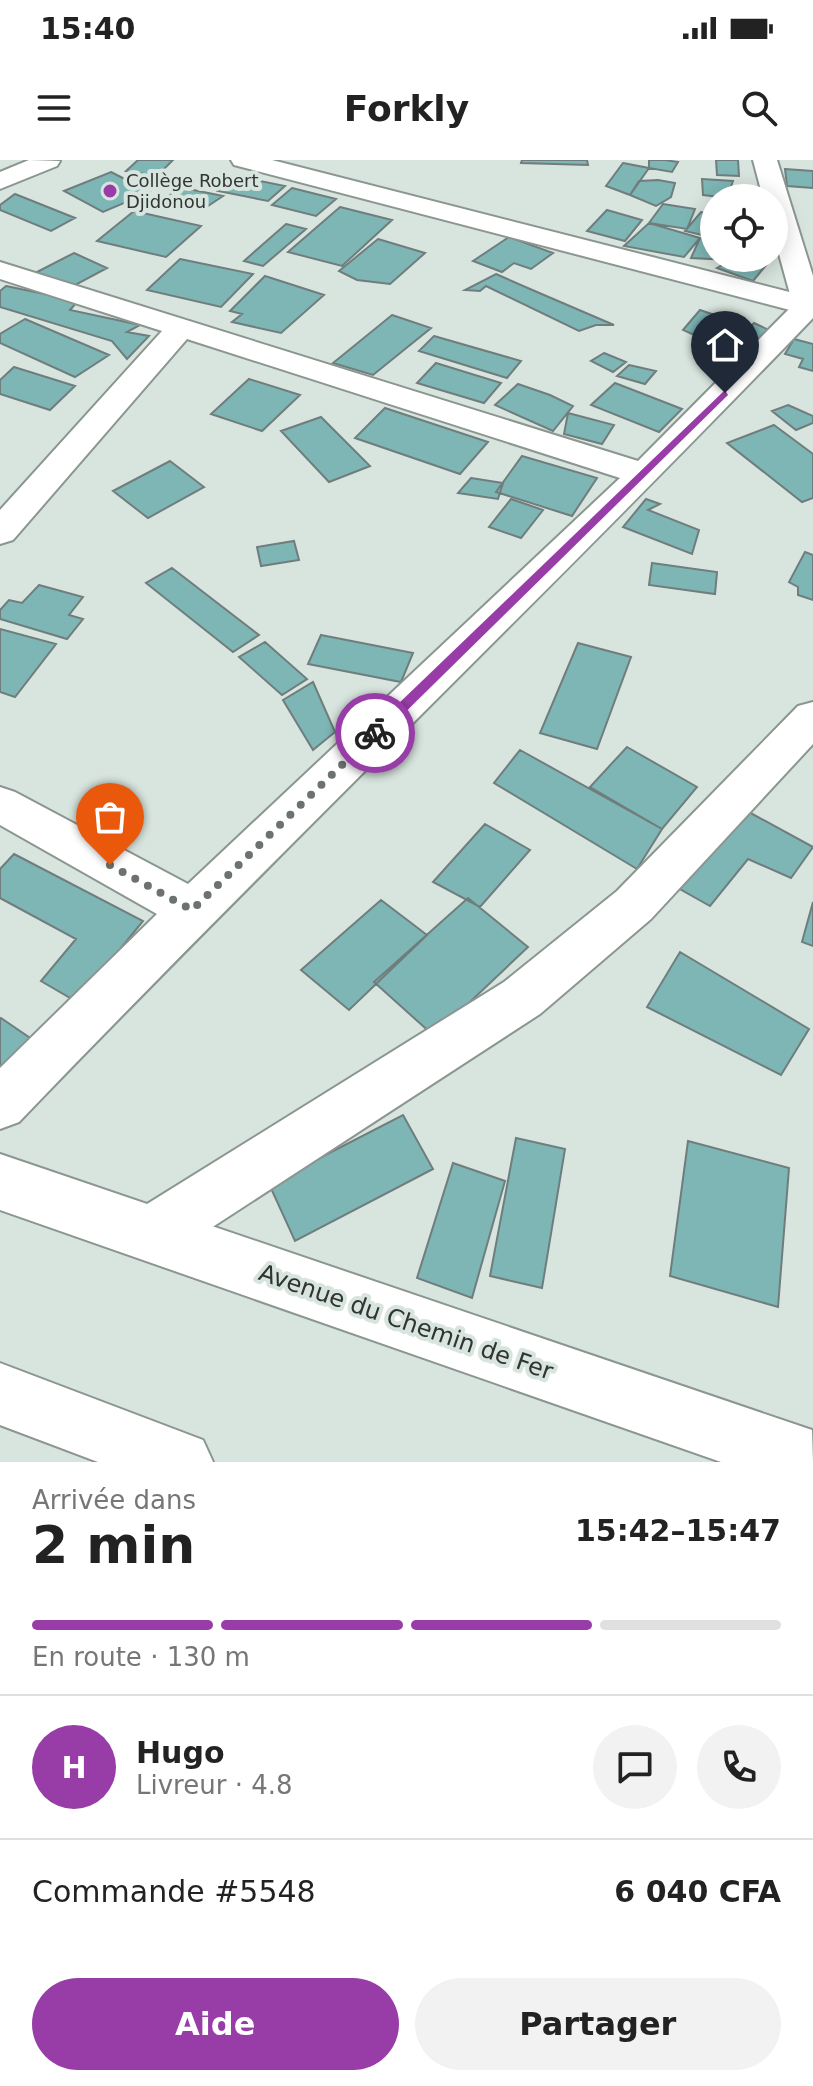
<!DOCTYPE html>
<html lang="fr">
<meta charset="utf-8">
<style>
:root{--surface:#fff;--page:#f2f2f2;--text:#222;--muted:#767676;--line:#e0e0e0;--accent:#983da7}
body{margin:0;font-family:"DejaVu Sans",sans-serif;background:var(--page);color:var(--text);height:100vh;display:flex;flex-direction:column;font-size:30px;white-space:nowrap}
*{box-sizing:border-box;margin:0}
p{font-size:26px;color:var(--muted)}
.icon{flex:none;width:44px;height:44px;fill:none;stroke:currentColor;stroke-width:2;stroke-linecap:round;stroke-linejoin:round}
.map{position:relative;height:1302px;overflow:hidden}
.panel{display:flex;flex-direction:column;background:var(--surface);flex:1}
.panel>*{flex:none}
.controls{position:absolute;left:700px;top:24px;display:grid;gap:16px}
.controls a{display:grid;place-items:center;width:88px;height:88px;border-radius:50%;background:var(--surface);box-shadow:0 4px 20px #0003;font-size:40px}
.pin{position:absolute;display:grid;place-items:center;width:68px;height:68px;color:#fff;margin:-82px -34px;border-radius:50% 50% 50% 0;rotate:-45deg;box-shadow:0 0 8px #0007}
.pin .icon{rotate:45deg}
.courier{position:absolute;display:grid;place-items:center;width:80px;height:80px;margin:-40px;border:6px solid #983da7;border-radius:50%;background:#fff;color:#222;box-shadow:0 2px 10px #0007}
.headline em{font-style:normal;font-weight:800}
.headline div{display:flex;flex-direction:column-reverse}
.headline{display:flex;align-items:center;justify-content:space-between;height:136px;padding:0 32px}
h1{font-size:52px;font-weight:800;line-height:60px}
.bar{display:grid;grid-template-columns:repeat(4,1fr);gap:12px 8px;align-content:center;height:96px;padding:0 32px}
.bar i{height:10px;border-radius:6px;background:var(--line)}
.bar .selected{background:var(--accent)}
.bar p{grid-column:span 4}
.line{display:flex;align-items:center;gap:20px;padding:0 32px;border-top:2px solid var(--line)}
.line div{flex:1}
.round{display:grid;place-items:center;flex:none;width:84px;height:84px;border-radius:42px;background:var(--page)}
.action{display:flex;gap:16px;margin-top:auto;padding:16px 32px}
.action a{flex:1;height:92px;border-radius:48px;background:var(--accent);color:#fff;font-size:32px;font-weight:800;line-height:92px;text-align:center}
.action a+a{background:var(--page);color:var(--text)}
.status{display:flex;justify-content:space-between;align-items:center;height:56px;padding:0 40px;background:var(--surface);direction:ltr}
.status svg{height:22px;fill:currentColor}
header{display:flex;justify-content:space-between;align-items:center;height:104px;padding:0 32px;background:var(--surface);font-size:36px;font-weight:800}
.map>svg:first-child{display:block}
.building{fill:#7db6b5;stroke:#707d7d;stroke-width:2}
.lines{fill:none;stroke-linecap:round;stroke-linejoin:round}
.street-casing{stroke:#8b9690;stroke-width:4}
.secondary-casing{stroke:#8b9690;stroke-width:4}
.street{fill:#fff;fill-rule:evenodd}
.secondary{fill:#fff;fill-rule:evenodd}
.route{fill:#983da7}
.done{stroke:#6b726f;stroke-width:8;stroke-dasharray:0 14.4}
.poi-dot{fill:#983da7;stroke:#d8e4de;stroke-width:3}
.labels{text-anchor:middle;stroke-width:8;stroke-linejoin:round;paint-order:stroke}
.far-poi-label{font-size:18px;fill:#303533;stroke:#d8e4de;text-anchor:start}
.near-street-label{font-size:24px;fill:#303533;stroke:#d8e4de}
</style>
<div class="status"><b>15:40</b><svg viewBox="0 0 49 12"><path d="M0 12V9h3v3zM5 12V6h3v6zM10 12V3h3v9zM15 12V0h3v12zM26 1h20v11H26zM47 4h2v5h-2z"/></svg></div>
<header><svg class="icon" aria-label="menu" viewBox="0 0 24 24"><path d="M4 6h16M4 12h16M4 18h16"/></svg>Forkly<svg class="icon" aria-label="search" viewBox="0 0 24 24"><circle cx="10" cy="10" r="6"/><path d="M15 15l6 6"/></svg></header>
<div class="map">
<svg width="813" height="1302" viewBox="0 0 813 1302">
<rect width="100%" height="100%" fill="#d8e4de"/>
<!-- building -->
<path class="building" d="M 138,0 L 173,0 L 157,16 L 126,11 Z
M 522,0 L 587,0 L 588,5 L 521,3 Z
M 649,0 L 665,0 L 678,2 L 672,12 L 649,8 Z
M 716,0 L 738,0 L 739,16 L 717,15 Z
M 623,3 L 649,8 L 630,35 L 606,26 Z
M 785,9 L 813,11 L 813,28 L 787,26 Z
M 111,12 L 150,32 L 103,52 L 64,31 Z
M 236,16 L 285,26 L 268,41 L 218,31 Z
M 702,19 L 733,21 L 729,32 L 720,37 L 703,35 Z
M 658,20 L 675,23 L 671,37 L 656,46 L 630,35 L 639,21 Z
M 179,27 L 223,36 L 202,50 L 162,42 Z
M 292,28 L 336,39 L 316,56 L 272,45 Z
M 15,34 L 75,58 L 51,71 L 0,50 L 0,45 Z
M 663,44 L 695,49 L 687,69 L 649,63 Z
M 340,47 L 392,60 L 342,106 L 288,92 Z
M 607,50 L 642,60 L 625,81 L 587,71 Z
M 134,51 L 201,66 L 166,97 L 97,81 Z
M 701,52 L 714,55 L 714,78 L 685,71 Z
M 649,63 L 700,78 L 684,97 L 624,86 Z
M 286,64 L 306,69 L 263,106 L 244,101 Z
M 509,77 L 553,93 L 531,109 L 514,103 L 502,112 L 473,101 Z
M 700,78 L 714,80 L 714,98 L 731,98 L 730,100 L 691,98 Z
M 378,79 L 425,93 L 390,124 L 357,120 L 339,111 Z
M 74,93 L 107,108 L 66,130 L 33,114 Z
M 734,98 L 755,98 L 767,104 L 753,121 L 717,108 Z
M 180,99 L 253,114 L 221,147 L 147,130 Z
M 496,114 L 530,129 L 614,165 L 596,165 L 579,171 L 486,126 L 480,131 L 465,130 Z
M 265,116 L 324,135 L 281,173 L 232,162 L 242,154 L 230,151 Z
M 6,126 L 78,141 L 70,150 L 140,165 L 127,172 L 149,176 L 127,199 L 112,181 L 0,147 L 0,131 Z
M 700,150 L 750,167 L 754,163 L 771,171 L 745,198 L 683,170 Z
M 392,155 L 431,168 L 373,215 L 333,203 Z
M 25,159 L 109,195 L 75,217 L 0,183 L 0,174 Z
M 434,176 L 521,201 L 507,218 L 419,191 Z
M 794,179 L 813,184 L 813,211 L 799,207 L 803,199 L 785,194 Z
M 604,193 L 626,202 L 613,212 L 591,201 Z
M 436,203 L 501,223 L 484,243 L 417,223 Z
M 629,205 L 656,211 L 645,224 L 617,216 Z
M 14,207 L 75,226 L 50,250 L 0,234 L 0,220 Z
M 249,219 L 300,235 L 262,271 L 211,254 Z
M 615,223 L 682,249 L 659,272 L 591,245 Z
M 518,224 L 550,235 L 573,246 L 553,271 L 495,245 Z
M 788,245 L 813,256 L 813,263 L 796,270 L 772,251 Z
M 385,248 L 488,282 L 460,314 L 355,278 Z
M 568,253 L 614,265 L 602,284 L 564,274 Z
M 321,257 L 370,306 L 329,322 L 281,271 Z
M 774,265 L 813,294 L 813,338 L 802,342 L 727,283 Z
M 522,296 L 597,318 L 572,356 L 496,332 Z
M 170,301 L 204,327 L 148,358 L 113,331 Z
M 471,318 L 503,323 L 498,339 L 458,333 Z
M 511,339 L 543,350 L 521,378 L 489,367 Z
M 646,339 L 660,344 L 648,350 L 699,370 L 692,394 L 623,367 Z
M 294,381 L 299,400 L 261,406 L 257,387 Z
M 805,392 L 813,395 L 813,440 L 798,435 L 798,427 L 789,422 Z
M 652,403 L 717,412 L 715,434 L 649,425 Z
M 172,408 L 259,475 L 233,492 L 146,423 Z
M 39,425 L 83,437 L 69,455 L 83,459 L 67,479 L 0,459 L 0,450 L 9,440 L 22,443 Z
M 0,469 L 56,484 L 15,537 L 0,532 Z
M 321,475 L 413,493 L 401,522 L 308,504 Z
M 265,482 L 307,519 L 282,535 L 239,497 Z
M 578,483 L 631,497 L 597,589 L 540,573 Z
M 313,522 L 335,572 L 313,590 L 283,540 Z
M 627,587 L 697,627 L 662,669 L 590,627 Z
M 520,590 L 662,669 L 637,709 L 494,623 Z
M 747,651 L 813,687 L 791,718 L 748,699 L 710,746 L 678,728 Z
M 485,664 L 530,690 L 480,747 L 433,722 Z
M 14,694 L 143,761 L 77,842 L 41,821 L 76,779 L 0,738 L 0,709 Z
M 468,738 L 528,787 L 434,876 L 374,822 Z
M 381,740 L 427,775 L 349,850 L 301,810 Z
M 813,742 L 813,786 L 802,782 Z
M 680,792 L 809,869 L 781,915 L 647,847 Z
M 1,858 L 33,880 L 0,914 L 0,859 Z
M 403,955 L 433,1009 L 295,1081 L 269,1024 Z
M 516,978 L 565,989 L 542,1128 L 490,1116 Z
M 688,981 L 789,1008 L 778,1147 L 670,1116 Z
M 453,1003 L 505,1021 L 472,1138 L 417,1118 Z"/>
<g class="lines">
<!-- street casing -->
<g class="street-casing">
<path id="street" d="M 753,0 L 777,0 L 813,116 L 813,158 C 552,430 280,690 19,962 L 0,969 L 0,908 L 157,754 L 0,665 L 0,627 L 15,632 L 188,724 L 620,318 L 187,179 L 13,380 L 0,384 L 0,350 L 162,171 L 0,119 L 0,102 L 638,301 L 793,145 L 774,76 L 774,38 L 763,38 Z
M 813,542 L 813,584 L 651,759 L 540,854 L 171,1094 L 151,1102 L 131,1094 L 123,1074 L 131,1054 L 504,822 L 617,731 L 798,546 Z"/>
</g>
<!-- secondary casing -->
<g class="secondary-casing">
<path id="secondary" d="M 29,0 L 60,1 L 57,6 L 0,29 L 0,12 Z
M 231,0 L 272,0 L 813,138 L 813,156 L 234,5 Z
M 0,994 L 812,1270 L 813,1302 L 721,1302 L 0,1050 Z
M 0,1203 L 203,1280 L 213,1302 L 98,1302 L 0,1265 Z"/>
</g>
<!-- street -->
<use href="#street" class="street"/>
<!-- secondary -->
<use href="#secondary" class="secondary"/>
</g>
<!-- route -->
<path class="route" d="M 725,230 L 728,235 L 380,577 L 371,577 L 371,570 Z"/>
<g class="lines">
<!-- done -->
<path class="done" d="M 110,705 L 192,750 L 375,573"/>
</g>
<!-- markers -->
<circle class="poi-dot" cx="110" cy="31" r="8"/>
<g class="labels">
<!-- far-poi labels -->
<g class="far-poi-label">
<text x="126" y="27">Collège Robert<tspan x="126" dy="21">Djidonou</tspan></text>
</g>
<!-- near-street labels -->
<g class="near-street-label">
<text transform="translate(406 1162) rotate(19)" y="8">Avenue du Chemin de Fer</text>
</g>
</g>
</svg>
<div class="controls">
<a><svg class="icon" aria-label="locate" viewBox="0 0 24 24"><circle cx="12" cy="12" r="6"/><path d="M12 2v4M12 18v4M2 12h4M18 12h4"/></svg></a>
</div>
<div class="pin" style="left:110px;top:705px;background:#ea580c"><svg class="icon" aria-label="bag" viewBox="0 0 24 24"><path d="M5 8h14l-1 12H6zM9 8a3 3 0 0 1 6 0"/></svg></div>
<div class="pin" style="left:725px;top:233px;background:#1f2937"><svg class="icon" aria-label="home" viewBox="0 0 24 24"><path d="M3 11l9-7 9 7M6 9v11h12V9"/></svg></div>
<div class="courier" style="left:375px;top:573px"><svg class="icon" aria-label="bike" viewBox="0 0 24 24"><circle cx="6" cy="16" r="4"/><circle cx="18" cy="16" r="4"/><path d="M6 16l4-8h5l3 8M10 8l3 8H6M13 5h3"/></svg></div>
</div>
<section class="panel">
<div class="headline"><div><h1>2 min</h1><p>Arrivée dans</p></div><em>15:42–15:47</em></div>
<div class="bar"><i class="selected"></i><i class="selected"></i><i class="selected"></i><i></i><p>En route · 130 m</p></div>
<div class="line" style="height:144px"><b class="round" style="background:var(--accent);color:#fff">H</b><div><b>Hugo</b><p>Livreur · 4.8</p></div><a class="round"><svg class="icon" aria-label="chat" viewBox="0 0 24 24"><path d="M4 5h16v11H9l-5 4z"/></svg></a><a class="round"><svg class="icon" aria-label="phone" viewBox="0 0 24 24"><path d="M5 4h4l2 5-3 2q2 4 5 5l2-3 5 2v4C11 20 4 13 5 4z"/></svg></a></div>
<div class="line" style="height:104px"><div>Commande #5548</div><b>6 040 CFA</b></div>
<div class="action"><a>Aide</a><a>Partager</a></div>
</section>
